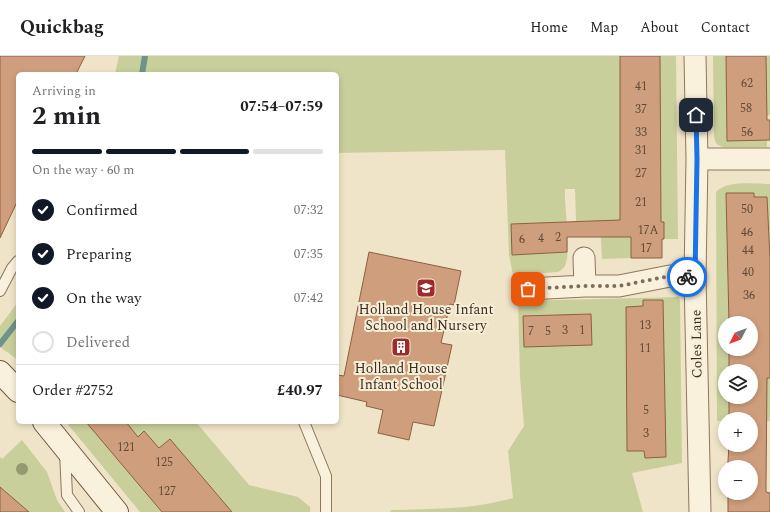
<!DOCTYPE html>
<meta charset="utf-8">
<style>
:root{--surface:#fff;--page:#f2f2f2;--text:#202124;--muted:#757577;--line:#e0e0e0;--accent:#111827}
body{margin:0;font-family:Spectral,serif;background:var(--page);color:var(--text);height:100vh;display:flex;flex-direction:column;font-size:15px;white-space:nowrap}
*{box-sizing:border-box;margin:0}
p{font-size:13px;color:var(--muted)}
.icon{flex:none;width:22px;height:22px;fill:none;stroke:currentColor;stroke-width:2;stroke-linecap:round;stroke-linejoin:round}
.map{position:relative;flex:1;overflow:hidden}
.drawer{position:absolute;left:16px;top:16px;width:323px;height:352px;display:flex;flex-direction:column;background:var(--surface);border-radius:6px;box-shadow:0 2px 6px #0003}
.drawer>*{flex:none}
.needle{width:26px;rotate:228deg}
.buttons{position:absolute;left:718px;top:260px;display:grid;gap:8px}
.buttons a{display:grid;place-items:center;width:40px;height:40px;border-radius:50%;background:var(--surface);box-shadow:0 2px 6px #0003;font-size:20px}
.pin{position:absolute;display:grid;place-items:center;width:34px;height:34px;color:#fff;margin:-17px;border-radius:8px;box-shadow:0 2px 6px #0006}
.courier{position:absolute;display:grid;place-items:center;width:40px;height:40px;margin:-20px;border:3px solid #1a73e8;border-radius:50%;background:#fff;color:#222;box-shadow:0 1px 5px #0007}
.headline em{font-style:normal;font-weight:700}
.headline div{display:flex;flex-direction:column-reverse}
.headline{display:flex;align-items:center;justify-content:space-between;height:68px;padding:0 16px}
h1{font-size:26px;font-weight:700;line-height:30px}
.bar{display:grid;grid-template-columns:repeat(4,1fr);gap:6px 4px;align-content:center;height:48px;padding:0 16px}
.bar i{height:5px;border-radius:3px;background:var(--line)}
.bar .on{background:var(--accent)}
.bar p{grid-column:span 4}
.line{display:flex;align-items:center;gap:10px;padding:0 16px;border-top:1px solid var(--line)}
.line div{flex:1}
ol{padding:0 16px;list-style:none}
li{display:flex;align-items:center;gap:12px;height:44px}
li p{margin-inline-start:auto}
li .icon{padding:4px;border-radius:50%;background:var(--accent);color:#fff;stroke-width:4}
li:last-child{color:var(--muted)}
li i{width:22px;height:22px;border:2px solid var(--line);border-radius:50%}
header{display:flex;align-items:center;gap:24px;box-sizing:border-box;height:56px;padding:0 20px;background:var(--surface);border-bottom:1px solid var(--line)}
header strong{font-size:19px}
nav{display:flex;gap:22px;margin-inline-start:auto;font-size:14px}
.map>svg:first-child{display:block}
.green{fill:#c9cf9b;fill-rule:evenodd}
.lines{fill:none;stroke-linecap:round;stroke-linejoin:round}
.stream{stroke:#6f938a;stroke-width:6}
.building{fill:#cf9f7d;stroke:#8d5f41}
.lane-casing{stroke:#8d765c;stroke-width:12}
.street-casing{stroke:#8d765c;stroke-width:23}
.secondary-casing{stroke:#6f573f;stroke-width:24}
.lane{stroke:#faf1dc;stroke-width:10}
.street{stroke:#faf1dc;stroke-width:21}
.secondary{stroke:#faf1dc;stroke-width:22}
.tree{fill:#96986f}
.done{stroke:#7c6e5b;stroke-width:4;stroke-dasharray:0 7.2}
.route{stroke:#1a73e8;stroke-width:5}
.labels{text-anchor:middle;stroke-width:4;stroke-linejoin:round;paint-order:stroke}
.number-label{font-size:12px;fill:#624a37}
.poi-label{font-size:14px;fill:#3d2e20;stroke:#f7eed8}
.street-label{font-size:14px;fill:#3d2e20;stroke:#f7eed8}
</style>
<header>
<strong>Quickbag</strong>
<nav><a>Home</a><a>Map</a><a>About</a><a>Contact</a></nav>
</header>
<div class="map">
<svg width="770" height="456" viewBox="0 0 770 456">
<rect width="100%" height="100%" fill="#f0e4c8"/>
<!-- green -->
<path class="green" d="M 119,0 L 676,0 L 678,183 L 631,183 L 631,202 L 602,203 L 600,165 L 576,165 L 575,133 L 565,133 C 564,152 572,193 565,210 C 563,213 561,214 558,216 L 513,219 L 509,199 L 505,94 L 337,97 L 337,18 L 115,18 Z
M 713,0 L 770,0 L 770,59 L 767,60 L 767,91 L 724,91 C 717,90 715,87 714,80 Z
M 770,128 L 770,365 L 751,365 L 751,363 L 725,363 L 725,365 L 717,365 L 716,136 C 727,124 755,128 770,128 ZM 725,267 L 751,267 L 751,293 L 725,293 ZM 725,315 L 751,315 L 751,341 L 725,341 Z
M 679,241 L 680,245 L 682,407 L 632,417 L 643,456 L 391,456 L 390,454 C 431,453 473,454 513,442 L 508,395 L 524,370 L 520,321 L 518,245 Z
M 18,246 L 18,304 L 0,291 L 0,270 Z
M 66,366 L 196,366 L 249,429 L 298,441 L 310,451 L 310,456 L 140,456 Z
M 22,384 L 47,416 L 57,444 L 65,456 L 29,456 L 0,443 L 0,401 L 2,403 Z"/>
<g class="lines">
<!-- stream -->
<path class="stream" d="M 142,18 L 145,0
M 0,288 L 18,265"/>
</g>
<!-- building -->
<path class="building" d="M 0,0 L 85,0 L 76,18 L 18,18 L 18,144 L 0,182 Z
M 620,0 L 660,0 L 661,166 L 664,166 L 664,183 L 662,183 L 662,202 L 631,202 L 631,181 L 567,181 L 567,196 L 512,199 L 511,168 L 620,164 Z
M 726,0 L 766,0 L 767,64 L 770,64 L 770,84 L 727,85 Z
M 726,137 L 754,137 L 754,141 L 767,141 L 770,202 L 770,322 L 767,322 L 766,428 L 766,436 L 770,437 L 770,456 L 728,456 L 728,437 L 751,437 L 751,411 L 728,411 L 728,405 L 729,389 L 751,389 L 751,363 L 729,363 L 729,341 L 751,341 L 751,315 L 729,315 L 729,293 L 751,293 L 751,267 L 729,267 Z
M 369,196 L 461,215 L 454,249 L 450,248 L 441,287 L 452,289 L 434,370 L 413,366 L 409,384 L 378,377 L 383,354 L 366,350 L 367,346 L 337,339 L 337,319 L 344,320 Z
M 643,244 L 663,244 L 666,401 L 645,402 L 644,395 L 627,395 L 626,251 L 643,250 Z
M 591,258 L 592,289 L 524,291 L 523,260 Z
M 86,366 L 126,366 L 138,381 L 144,375 L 159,392 L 170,383 L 232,456 L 162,456 Z
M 0,431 L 29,456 L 0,456 Z"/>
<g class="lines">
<!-- lane casing -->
<g class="lane-casing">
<path id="lane" d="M 0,235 L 12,212 L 18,205
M 304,366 L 326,420 L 326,456
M 65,396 L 67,439 L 79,456"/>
</g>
<!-- street casing -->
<g class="street-casing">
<path id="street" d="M 695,0 L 697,103 L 695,221 L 700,456
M 697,103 L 770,103
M 584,202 L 585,230
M 528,233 L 585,230 L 619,230 L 670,220 L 695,221"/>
</g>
<!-- secondary casing -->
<g class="secondary-casing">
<path id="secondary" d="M 0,316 L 18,335
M 44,366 L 117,456"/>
</g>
<!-- lane -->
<use href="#lane" class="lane"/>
<!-- street -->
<use href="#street" class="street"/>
<!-- secondary -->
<use href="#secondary" class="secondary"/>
</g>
<!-- trees -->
<circle class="tree" cx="22" cy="413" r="6"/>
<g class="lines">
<!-- done -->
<path class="done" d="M 528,233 L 585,230 L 619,230 L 670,220 L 687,221"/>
<!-- route -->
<path class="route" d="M 687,221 L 695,221 L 697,103 L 696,59"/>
</g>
<!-- icons -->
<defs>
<g id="school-square" transform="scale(1)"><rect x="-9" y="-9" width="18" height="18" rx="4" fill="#9e2a2b" stroke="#f7eed8"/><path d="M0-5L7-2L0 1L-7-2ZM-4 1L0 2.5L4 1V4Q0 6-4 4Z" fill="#fff"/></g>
<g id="building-square" transform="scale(1)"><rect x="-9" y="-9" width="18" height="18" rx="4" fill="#9e2a2b" stroke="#f7eed8"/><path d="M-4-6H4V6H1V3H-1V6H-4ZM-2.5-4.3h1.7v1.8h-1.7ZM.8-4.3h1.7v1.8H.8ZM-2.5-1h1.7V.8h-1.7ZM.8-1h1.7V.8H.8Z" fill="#fff"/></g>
</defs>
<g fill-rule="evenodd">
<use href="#school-square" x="426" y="232"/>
<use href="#building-square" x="401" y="291"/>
</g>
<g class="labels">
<!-- number labels -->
<g class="number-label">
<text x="747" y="31">62</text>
<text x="641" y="34">41</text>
<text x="746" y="56">58</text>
<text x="641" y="57">37</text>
<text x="641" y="80">33</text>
<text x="747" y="80">56</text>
<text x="641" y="98">31</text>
<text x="641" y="121">27</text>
<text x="641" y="150">21</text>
<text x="747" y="157">50</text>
<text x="648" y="178">17A</text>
<text x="747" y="180">46</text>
<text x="558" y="185">2</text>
<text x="541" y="186">4</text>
<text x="522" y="187">6</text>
<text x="646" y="196">17</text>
<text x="748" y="198">44</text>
<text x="748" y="220">40</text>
<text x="749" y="243">36</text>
<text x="645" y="273">13</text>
<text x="565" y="278">3</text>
<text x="582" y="278">1</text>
<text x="531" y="279">7</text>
<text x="548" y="279">5</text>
<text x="645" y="296">11</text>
<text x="646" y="358">5</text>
<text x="646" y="381">3</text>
<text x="126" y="395">121</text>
<text x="164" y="410">125</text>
<text x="167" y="439">127</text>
</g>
<!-- poi labels -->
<g class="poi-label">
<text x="426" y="258">Holland House Infant<tspan x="426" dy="16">School and Nursery</tspan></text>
<text x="401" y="317">Holland House<tspan x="401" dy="16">Infant School</tspan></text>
</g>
<!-- street labels -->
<g class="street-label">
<text transform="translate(696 288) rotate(-91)" y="5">Coles Lane</text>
</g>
</g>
</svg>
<div class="buttons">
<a><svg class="needle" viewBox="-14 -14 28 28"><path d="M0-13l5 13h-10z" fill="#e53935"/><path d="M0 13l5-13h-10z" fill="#757577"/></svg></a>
<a><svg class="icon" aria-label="layers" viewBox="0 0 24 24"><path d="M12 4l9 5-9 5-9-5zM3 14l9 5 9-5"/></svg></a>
<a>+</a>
<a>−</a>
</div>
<div class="pin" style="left:528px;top:233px;background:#ea580c"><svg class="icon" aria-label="bag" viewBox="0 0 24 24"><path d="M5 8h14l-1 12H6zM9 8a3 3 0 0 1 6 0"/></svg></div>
<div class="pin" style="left:696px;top:59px;background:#1f2937"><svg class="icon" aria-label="home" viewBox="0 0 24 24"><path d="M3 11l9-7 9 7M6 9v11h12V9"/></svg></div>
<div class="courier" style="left:687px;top:221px"><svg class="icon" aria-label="bike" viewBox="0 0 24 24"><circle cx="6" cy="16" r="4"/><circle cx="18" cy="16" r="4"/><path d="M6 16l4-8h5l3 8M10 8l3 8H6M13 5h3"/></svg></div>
<section class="drawer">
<div class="headline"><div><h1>2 min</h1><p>Arriving in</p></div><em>07:54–07:59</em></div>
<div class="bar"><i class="on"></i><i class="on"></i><i class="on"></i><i></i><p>On the way · 60 m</p></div>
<ol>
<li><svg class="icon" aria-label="check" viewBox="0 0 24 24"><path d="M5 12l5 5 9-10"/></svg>Confirmed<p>07:32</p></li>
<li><svg class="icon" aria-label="check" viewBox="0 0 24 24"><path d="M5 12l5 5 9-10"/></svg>Preparing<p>07:35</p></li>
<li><svg class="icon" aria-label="check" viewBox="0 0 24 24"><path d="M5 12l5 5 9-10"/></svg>On the way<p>07:42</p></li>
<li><i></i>Delivered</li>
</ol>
<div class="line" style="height:52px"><div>Order #2752</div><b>£40.97</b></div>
</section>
</div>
